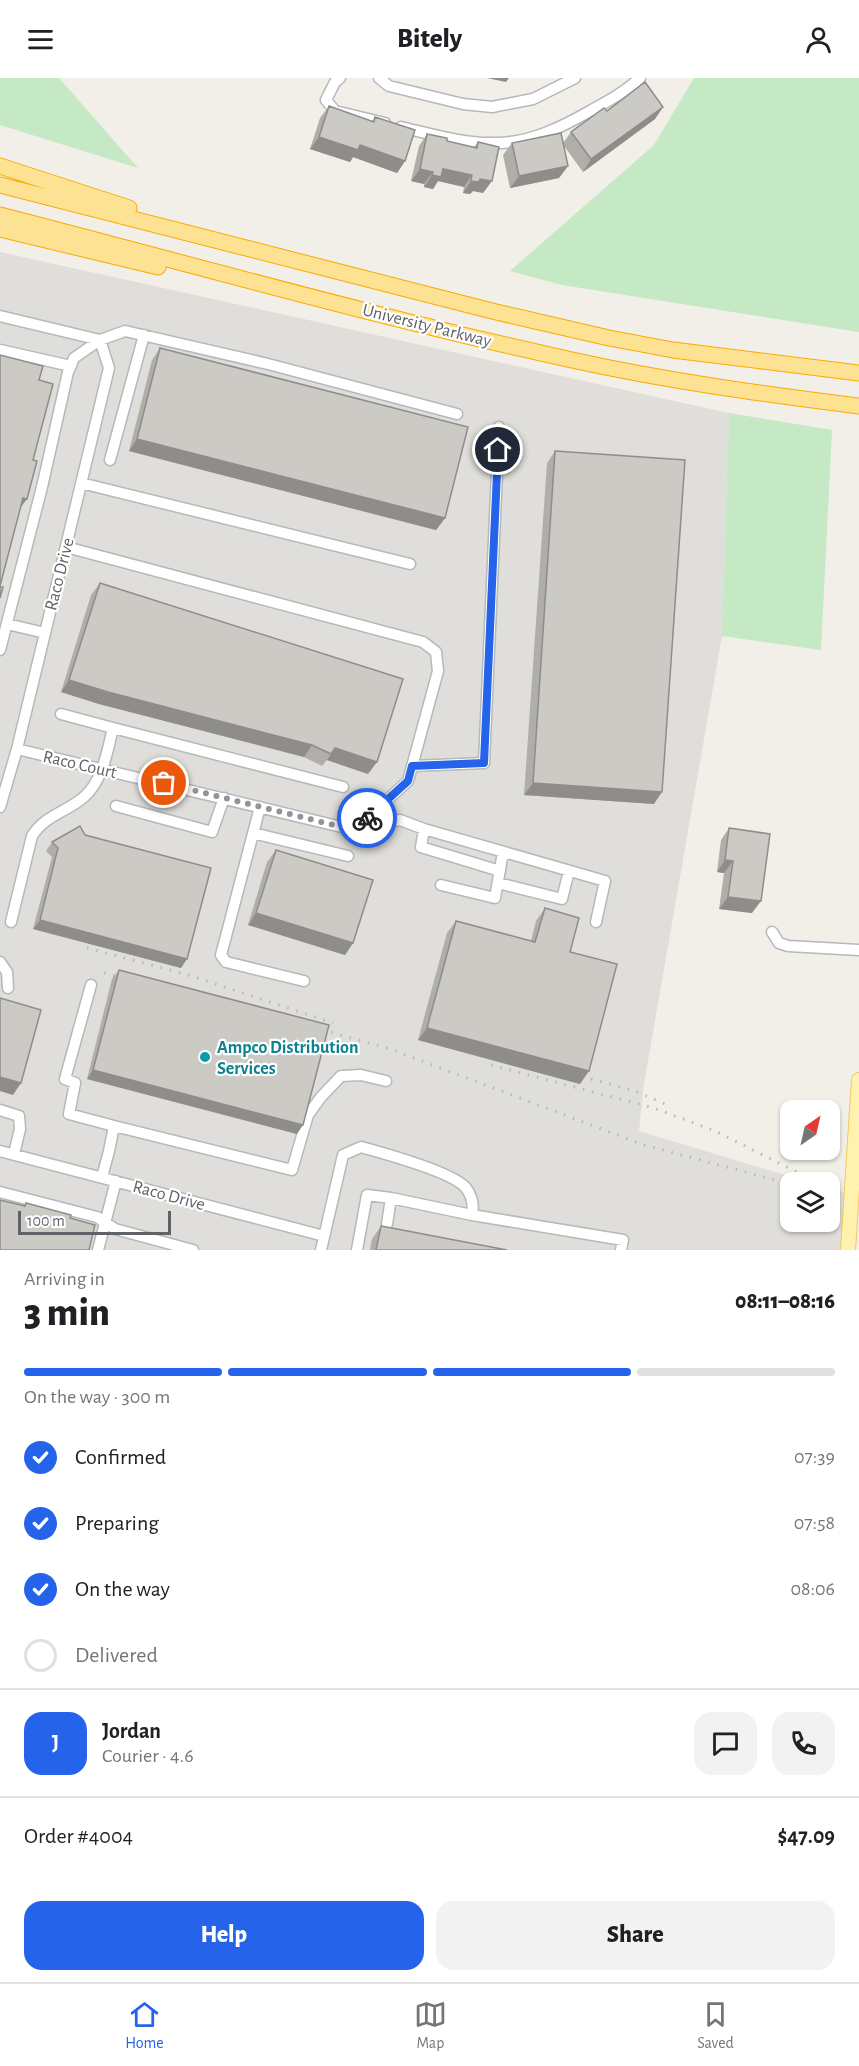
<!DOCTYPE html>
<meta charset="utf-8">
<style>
:root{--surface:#fff;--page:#f2f2f2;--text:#202124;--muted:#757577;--line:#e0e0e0;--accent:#2563eb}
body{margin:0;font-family:"Alegreya Sans",sans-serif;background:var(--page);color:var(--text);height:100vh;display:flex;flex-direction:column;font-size:22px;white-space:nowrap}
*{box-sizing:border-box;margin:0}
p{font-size:20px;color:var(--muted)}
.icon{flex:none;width:33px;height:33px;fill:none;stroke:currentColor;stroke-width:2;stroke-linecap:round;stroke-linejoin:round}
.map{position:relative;height:1172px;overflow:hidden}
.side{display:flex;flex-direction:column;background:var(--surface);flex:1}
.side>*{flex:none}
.needle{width:39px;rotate:34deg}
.fabs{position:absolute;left:780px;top:1022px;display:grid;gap:12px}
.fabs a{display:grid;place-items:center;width:60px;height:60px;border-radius:12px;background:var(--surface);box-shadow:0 2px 4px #0004;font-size:30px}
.scale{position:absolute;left:18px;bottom:15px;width:153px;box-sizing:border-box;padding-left:6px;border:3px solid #5f6368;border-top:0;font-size:16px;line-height:21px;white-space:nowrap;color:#5f6368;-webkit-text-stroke:4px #fff;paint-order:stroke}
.pin{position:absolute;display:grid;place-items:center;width:51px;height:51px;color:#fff;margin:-26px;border:3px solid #fff;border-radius:50%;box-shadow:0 2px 6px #0007}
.courier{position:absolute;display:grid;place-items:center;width:60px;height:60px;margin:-30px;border:4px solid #2563eb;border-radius:50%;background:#fff;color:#222;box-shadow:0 2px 8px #0007}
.overview em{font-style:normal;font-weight:800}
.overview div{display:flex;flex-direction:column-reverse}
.overview{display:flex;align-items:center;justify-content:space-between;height:102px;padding:0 24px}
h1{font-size:39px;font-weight:800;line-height:45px}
.bar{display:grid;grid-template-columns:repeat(4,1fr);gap:9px 6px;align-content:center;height:72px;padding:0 24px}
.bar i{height:8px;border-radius:4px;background:var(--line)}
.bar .current{background:var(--accent)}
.bar p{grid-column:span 4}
.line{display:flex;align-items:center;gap:15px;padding:0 24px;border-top:2px solid var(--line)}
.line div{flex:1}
.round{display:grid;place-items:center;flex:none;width:63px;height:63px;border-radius:18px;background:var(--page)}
ol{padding:0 24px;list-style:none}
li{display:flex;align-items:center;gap:18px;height:66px}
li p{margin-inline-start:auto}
li .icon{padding:6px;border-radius:50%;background:var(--accent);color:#fff;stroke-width:4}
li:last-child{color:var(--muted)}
li i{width:33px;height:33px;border:3px solid var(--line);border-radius:50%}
.button{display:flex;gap:12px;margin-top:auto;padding:12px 24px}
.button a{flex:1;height:69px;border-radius:18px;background:var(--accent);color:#fff;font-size:24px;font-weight:800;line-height:69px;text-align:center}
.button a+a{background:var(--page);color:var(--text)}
header{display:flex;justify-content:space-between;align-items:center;height:78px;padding:0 24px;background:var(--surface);font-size:27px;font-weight:800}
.menu{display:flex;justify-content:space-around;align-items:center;height:84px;border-top:2px solid var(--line);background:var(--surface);font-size:16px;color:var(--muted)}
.menu a{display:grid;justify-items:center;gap:3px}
.menu .current{color:var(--accent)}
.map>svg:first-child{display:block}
.industrial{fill:#e0deda}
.green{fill:#c5e8c5}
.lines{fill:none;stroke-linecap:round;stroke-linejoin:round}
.minor-casing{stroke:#b5b8bc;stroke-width:13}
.major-casing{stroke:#f2c960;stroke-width:16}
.highway-casing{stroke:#f9ab00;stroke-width:17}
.minor{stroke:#fff;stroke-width:10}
.major{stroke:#fff2af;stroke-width:14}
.highway{stroke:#fde293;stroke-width:15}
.rail{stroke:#b6b7b8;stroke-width:3;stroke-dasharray:1.5 8;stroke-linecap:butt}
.major-bridge-casing{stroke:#f2c960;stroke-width:16;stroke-linecap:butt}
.major-bridge{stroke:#fff2af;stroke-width:14}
.wall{fill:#afaea9}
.shaded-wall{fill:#8f8d8a}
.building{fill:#cccac5;stroke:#8f8d8a;stroke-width:1.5}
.done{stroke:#929495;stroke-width:6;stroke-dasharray:0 10.8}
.route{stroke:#2563eb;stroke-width:8}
.culture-dot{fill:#0f9aa8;stroke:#fff;stroke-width:2}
.labels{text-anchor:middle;stroke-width:4.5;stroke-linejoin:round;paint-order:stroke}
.street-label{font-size:18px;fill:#5f6368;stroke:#fff}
.culture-label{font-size:18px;font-weight:bold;fill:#0d838f;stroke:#fff;text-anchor:start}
</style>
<header><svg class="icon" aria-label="menu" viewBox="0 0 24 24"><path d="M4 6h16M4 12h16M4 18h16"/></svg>Bitely<svg class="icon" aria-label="person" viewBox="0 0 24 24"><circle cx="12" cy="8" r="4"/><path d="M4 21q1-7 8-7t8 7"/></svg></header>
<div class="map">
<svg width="859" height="1172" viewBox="0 0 859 1172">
<rect width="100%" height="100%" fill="#f1efe8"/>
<!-- industrial -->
<path class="industrial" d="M 0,174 L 729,335 L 722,558 L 644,1006 L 639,1053 L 808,1104 L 790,1104 L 790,1143 L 830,1143 L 830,1110 L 853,1118 L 846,1172 L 0,1172 Z"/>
<!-- green -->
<path class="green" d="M 0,0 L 59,0 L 138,90 L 0,47 Z
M 694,0 L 859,0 L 859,254 L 562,207 L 510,193 L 654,67 Z
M 729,335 L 832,352 L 821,572 L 722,558 Z"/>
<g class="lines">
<!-- minor casing -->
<g class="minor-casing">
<path id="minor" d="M 340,0 L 335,4 L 326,22 L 335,33 L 385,45
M 379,0 L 389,8 L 463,26 L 492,29 L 533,21 L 575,0
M 401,49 C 431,56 464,66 496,65 C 530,65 562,49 590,33 C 608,23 625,14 640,0
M 0,238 L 100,262
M 0,272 L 71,288
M 110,382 L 144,257
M 81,405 L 410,486
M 66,469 L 423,564 L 436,574 L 438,593 L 408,703 L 354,752
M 7,546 L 45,555
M 0,572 L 42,409 L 68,294 L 74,280 L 100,262 L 125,253 L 268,286 L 457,336
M 61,636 L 113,650
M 17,671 L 354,752 L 400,742 L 424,751 L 421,769 L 500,793
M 412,688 L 484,685 L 499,349
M 116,728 L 212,754 L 224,720
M 0,729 L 17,671 L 109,290 L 100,262
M 260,729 L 221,877 L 226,884 L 304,903
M 424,751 L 605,803 L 596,844
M 253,755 L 348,778
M 498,805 L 562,821 L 569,793
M 441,807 L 495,820 L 503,774
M 11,844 L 32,758 C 45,737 67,734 84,719 C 103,702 107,674 113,650 L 343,709
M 772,854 L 779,865 L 788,868 L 859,872
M 0,884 L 7,894 L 8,910
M 91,907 L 65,1001 L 75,1005 L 69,1036 L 114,1048 L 109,1073 L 102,1099
M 0,1032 L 19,1038 L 20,1051 L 14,1076
M 114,1048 L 292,1092 L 308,1037 L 321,1019 L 341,998 L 361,997 L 386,1003
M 0,1073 L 324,1158
M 0,1114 L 97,1139 L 115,1151 L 193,1172
M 472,1137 L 623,1162 L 621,1172
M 98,1172 L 116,1103
M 321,1172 L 343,1077 L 361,1069 C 383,1075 453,1094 466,1110 C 472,1118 474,1127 472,1137 L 391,1120 L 387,1146
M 357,1172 L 367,1117 L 391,1120"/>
</g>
<!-- major casing -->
<g class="major-casing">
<path id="major" d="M 855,1063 L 859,1002"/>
</g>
<!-- highway casing -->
<g class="highway-casing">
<path id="highway" d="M 0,88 L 129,130
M 0,107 L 492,233 L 609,260 L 673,272 L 859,295
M 0,137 C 190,186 380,240 572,282 C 667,303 763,316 859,328
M 0,151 L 158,189"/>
</g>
<!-- minor -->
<use href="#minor" class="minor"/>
<!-- major -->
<use href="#major" class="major"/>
<!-- highway -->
<use href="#highway" class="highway"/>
<!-- rail -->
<path class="rail" d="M 87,870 L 185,896 L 333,945
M 104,895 L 130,902
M 313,949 L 390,971 L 644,1067 L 790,1106
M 491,987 L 654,1030 L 715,1053 L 817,1104
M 591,1001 L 632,1012 L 670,1028
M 830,1110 L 859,1122"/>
<!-- major-bridge casing -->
<g class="major-bridge-casing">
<path id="major-bridge" d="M 848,1172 L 855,1063"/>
</g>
<!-- major-bridge -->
<use href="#major-bridge" class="major-bridge"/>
</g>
<!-- wall -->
<path class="wall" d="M 329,28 L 372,43 L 375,39 L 405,83 L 397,95 L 353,79 L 350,84 L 310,71 L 320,40 Z
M 663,29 L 655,41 L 583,94 L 564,68 L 568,88 L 559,100 L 510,110 L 503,77 L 512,65 L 563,65 L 571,54 L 607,33 Z
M 427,56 L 447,63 L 474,69 L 478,64 L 483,115 L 473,113 L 470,116 L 463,115 L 464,109 L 438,103 L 433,111 L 424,109 L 424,106 L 411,103 L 419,68 Z
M 160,270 L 445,440 L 436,452 L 129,373 L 152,282 Z
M 555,373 L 654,726 L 524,717 L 547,385 Z
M 100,505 L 368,696 L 327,682 L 322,688 L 304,679 L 99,626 L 61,614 L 91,517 Z
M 729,750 L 752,835 L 719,831 L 724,795 L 717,794 L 721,762 Z
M 85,757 L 181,890 L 33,851 L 52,779 L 46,773 L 52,764 Z
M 276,772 L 353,865 L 345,877 L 248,847 L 267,784 Z
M 545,830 L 580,1006 L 418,962 L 447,855 L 456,843 L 531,863 L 536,843 Z
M 119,892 L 297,1056 L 87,1001 L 112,901 Z
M 381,1148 L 507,1172 L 370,1172 L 372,1161 Z"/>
<!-- shaded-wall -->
<path class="shaded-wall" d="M 487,0 L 509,0 L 506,4 Z
M 663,29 L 655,41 L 583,94 L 591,81 Z
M 319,59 L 360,67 L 405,83 L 397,95 L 353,79 L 350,84 L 310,71 Z
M 568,88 L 559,100 L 510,110 L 519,98 Z
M 420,91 L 433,94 L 424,106 L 411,103 Z
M 443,91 L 472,97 L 464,109 L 438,103 L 433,111 L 424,109 L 432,97 Z
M 480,101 L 492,103 L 483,115 L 473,113 L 470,116 L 463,115 L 471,103 Z
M 137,361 L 445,440 L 436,452 L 129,373 Z
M 23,420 L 27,421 L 18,433 Z
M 69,602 L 312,667 L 304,679 L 99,626 L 61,614 Z
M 335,670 L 377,684 L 368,696 L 327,682 Z
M 533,705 L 662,714 L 654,726 L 524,717 Z
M 725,782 L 733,783 L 724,795 L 717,794 Z
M 728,819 L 761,823 L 752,835 L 719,831 Z
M 256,835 L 353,865 L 345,877 L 248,847 Z
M 40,842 L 187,881 L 181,890 L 33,851 Z
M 427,950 L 589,993 L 580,1006 L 418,962 Z
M 93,992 L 303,1047 L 297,1056 L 87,1001 Z
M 0,999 L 21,1005 L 13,1017 L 0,1013 Z"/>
<!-- building -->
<path class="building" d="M 645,4 L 663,29 L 591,81 L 571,54 L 604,30 L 607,33 Z
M 329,28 L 374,44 L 375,39 L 415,52 L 405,83 L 360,67 L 358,72 L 319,59 Z
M 561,55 L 568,88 L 519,98 L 512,65 Z
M 427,56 L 447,60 L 447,63 L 477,70 L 478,64 L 499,69 L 492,103 L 480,101 L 479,104 L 471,103 L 472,97 L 443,91 L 441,99 L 432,97 L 433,94 L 420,91 Z
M 160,270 L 468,349 L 445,440 L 137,361 Z
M 0,277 L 43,288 L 39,302 L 53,306 L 33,382 L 37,383 L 27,421 L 23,420 L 0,508 Z
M 555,373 L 685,382 L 662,714 L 533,705 Z
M 100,505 L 403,601 L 377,684 L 335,670 L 331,676 L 312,667 L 108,614 L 69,602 Z
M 0,509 L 3,509 L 0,520 Z
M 80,748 L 85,757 L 211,790 L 187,881 L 40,842 L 58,770 L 52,764 Z
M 729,750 L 770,756 L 761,823 L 728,819 L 733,783 L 725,782 Z
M 276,772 L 373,802 L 353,865 L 256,835 Z
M 545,830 L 579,840 L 570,874 L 617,886 L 589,993 L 427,950 L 456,843 L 535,864 Z
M 119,892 L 329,947 L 303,1047 L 93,992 Z
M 0,920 L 41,932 L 21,1005 L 0,999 Z
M 0,1122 L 25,1128 L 26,1125 L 71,1137 L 70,1140 L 95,1147 L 89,1172 L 0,1172 Z
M 381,1148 L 507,1172 L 376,1172 Z"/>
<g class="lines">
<!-- done -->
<path class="done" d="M 164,705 L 354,752 L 367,740"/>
<!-- route -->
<path class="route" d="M 367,740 L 408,703 L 412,688 L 484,685 L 498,372"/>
</g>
<!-- markers -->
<circle class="culture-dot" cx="205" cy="979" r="6"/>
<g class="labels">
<!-- street labels -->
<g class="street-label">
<text transform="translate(427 247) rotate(14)" y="6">University Parkway</text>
<text transform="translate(59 496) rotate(-76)" y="6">Raco Drive</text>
<text transform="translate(80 686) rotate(13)" y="6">Raco Court</text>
<text transform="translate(169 1117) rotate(15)" y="6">Raco Drive</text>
</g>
<!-- culture labels -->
<g class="culture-label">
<text x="217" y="975">Ampco Distribution<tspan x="217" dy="21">Services</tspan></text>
</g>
</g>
</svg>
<div class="fabs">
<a><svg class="needle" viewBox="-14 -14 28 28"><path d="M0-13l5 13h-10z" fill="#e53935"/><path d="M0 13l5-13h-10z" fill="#757577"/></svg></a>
<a><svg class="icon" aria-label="layers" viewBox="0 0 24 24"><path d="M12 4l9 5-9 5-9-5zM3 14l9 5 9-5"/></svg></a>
</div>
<div class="scale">100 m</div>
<div class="pin" style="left:164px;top:705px;background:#ea580c"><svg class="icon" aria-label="bag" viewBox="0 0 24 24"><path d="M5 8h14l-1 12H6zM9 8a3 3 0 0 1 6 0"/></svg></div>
<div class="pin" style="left:498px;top:372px;background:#1f2937"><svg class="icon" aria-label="home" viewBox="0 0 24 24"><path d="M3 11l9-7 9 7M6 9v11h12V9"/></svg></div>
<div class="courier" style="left:367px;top:740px"><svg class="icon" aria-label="bike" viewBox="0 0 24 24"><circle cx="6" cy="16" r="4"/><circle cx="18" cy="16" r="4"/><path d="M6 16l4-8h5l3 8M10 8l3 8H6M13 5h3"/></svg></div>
</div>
<section class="side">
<div class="overview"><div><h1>3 min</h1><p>Arriving in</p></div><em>08:11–08:16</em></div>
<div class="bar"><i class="current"></i><i class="current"></i><i class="current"></i><i></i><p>On the way · 300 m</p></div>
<ol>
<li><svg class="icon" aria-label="check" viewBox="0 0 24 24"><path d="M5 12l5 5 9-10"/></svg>Confirmed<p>07:39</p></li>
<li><svg class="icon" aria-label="check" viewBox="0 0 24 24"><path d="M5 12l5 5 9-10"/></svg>Preparing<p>07:58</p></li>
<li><svg class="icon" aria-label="check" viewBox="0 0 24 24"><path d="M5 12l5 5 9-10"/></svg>On the way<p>08:06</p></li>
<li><i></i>Delivered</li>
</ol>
<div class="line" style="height:108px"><b class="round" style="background:var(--accent);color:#fff">J</b><div><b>Jordan</b><p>Courier · 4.6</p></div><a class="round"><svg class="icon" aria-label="chat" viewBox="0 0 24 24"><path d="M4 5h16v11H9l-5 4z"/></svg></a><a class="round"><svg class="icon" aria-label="phone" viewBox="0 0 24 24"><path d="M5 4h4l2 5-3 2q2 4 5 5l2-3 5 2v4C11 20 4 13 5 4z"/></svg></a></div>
<div class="line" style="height:78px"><div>Order #4004</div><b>$47.09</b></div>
<div class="button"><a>Help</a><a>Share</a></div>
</section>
<nav class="menu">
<a class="current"><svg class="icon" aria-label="home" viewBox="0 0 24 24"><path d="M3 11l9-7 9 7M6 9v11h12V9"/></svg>Home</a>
<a><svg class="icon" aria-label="map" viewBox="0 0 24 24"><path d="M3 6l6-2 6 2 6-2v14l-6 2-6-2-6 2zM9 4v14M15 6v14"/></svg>Map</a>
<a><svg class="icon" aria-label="saved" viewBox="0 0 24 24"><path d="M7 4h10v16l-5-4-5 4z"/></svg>Saved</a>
</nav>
